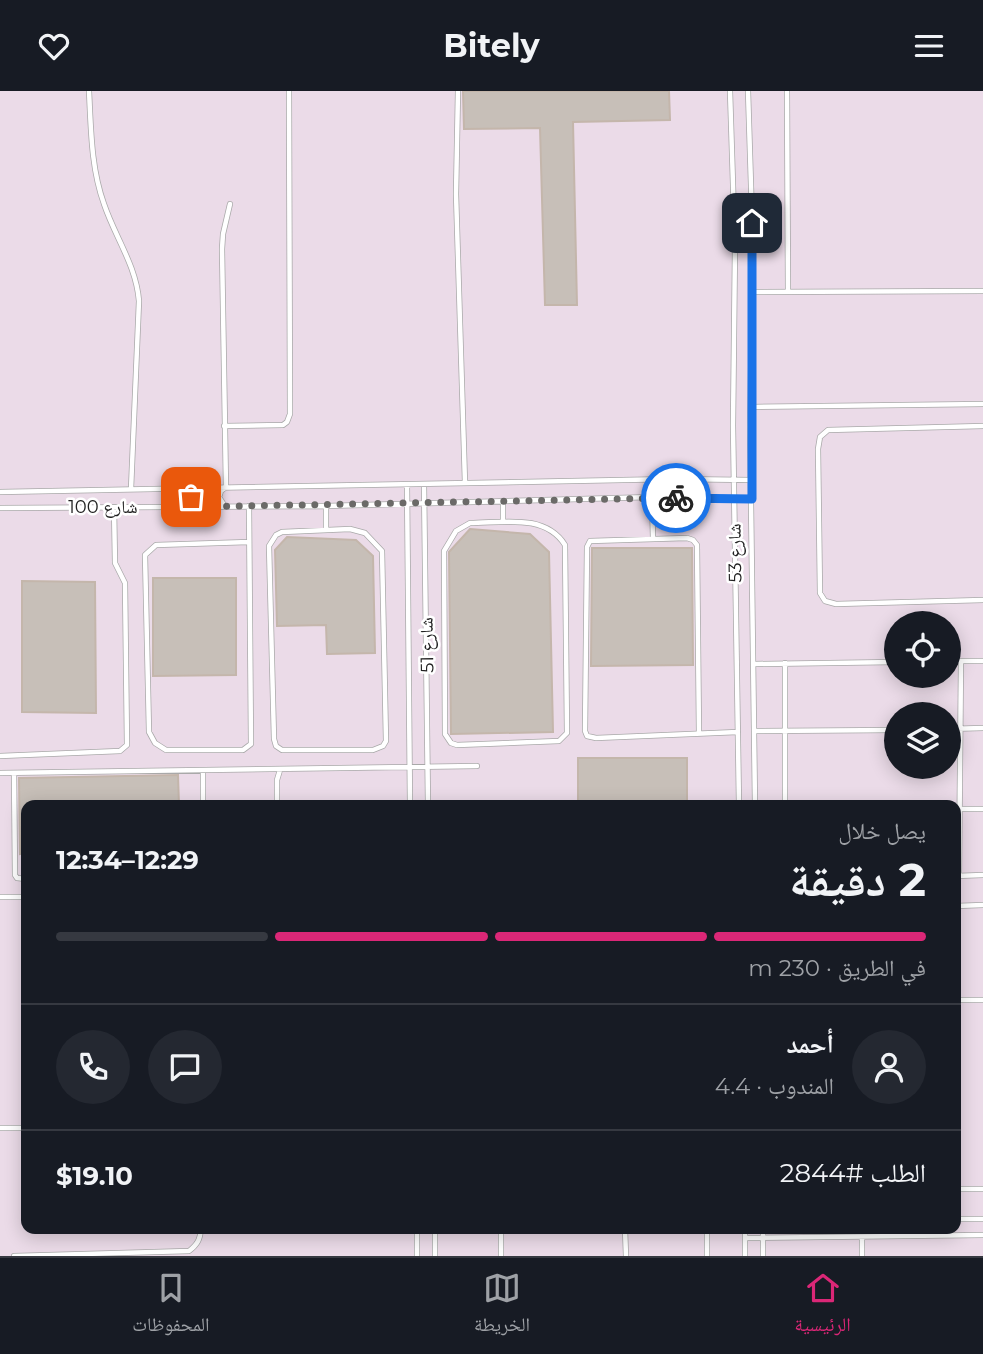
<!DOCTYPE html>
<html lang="ar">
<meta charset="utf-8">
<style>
:root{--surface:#171b24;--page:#242831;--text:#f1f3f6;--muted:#9ea1a6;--line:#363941;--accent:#db2777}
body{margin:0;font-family:Montserrat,"Noto Naskh Arabic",sans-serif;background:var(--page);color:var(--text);direction:rtl;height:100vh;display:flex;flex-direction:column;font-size:26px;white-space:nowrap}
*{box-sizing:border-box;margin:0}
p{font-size:23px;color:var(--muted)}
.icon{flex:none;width:38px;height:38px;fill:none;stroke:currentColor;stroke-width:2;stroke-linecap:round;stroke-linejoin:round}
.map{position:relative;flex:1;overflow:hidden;direction:ltr}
.panel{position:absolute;left:21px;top:709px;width:940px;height:434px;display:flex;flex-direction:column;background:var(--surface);border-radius:14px;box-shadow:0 4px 18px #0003;direction:rtl}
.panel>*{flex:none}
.controls{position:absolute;left:884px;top:520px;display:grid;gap:14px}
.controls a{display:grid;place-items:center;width:77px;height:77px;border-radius:50%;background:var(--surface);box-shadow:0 4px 18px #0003;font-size:35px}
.pin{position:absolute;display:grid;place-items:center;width:60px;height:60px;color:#fff;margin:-30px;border-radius:14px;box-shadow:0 4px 10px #0006}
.courier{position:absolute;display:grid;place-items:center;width:70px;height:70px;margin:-35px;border:5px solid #1a73e8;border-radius:50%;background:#fff;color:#222;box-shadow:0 2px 9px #0007}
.summary em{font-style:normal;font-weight:700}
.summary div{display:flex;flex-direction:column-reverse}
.summary{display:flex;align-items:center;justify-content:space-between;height:119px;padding:0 35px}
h1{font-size:46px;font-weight:700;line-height:52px}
.bar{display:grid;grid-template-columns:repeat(4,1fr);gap:10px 7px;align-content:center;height:84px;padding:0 35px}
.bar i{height:9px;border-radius:5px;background:var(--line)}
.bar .current{background:var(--accent)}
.bar p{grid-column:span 4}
.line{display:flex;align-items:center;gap:18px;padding:0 35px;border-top:2px solid var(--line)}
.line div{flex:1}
.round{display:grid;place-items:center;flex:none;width:74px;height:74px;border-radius:37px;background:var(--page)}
header{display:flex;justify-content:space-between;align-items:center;height:91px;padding:0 35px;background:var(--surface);font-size:32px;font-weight:700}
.menu{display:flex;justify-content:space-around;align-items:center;height:98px;border-top:2px solid var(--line);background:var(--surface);font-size:19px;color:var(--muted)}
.menu a{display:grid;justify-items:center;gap:4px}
.menu .current{color:var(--accent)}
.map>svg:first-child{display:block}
.industrial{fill:#ebdbe8;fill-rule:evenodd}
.building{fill:#c7bfb8;stroke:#c4b6ab;stroke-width:2}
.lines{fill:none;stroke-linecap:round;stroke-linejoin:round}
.service-casing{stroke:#a9a9a9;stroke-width:6}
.service{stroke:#fff;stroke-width:4.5}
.done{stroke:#6b6a68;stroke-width:7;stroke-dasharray:0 12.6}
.route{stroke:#1a73e8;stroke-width:9}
.labels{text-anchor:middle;stroke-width:5;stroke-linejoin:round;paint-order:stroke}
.street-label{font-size:18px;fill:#222;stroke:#fff}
</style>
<header><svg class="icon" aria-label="menu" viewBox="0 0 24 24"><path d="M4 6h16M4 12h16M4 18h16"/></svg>Bitely<svg class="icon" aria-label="heart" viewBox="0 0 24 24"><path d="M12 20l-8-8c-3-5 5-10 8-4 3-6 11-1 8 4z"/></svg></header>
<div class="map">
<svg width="983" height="1165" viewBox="0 0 983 1165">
<rect width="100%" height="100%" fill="#f2efe9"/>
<!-- industrial -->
<path class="industrial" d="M 0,0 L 983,0 L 983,1165 L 0,1165 ZM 896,532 L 948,532 L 948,584 L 896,584 ZM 896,623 L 948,623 L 948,676 L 896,676 ZM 26,714 L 956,714 L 956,1138 L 26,1138 Z"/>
<!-- building -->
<path class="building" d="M 463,0 L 669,0 L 670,29 L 573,31 L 577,214 L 545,214 L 540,37 L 464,38 Z
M 470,438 L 530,443 L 549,461 L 553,641 L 451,643 L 449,461 Z
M 287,446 L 356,449 L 373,465 L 375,562 L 327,563 L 326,534 L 277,535 L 275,459 Z
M 592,457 L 692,457 L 693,574 L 591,575 Z
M 153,487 L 236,487 L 236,584 L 153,585 Z
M 22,490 L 95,491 L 96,622 L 22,621 Z
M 578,667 L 687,667 L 687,714 L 578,714 Z
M 178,684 L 179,714 L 26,714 L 26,762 L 20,763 L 19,687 Z"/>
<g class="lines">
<!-- service casing -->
<g class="service-casing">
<path id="service" d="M 89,0 C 91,38 91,77 104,113 C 115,146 136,174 139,210 L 131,398
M 458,0 L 456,103 L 465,392
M 730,0 L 735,156 L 733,335 L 739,714
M 748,0 L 753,157 L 750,336 L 755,714
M 787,0 L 788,201
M 753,201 L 983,200
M 751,316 L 983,313
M 224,335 L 283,334 L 287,331 L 290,323 L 289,0
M 983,335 L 828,339 L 820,346 L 818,358 L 820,502 L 825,510 L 836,513 L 983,509
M 424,393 L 428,714
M 407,394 L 410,714
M 187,397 L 191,406 L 187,415
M 0,401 L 673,388 L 751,389
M 652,407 L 653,448
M 503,411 L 503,431
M 224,414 L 219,406 L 221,400 L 226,396 L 222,158 L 223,143 L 230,113
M 0,417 L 326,415 L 652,406 L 752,408
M 470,432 C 502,432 545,422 565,454 L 567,642 L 559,650 L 457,654 L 451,652 L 445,643 L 444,460 L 456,440 Z
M 350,438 L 365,442 L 382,460 L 386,650 L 383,655 L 373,659 L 282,659 L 276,655 L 274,648 L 269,455 L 276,444 L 282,441 Z
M 326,439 L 326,415
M 249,451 L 156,454 L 145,464 L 149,641 L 155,652 L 166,659 L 243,659 L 251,653 L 249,415
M 948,570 L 983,570
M 755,573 L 896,571
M 948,638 L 983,637
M 755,640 L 896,639
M 699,643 L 697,454 L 693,449 L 687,447 L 590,450 L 587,456 L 585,640 L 587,645 L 596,647 L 738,641
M 0,665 L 120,660 L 127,654 L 125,492 L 115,472 L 114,416
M 0,682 L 477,675
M 14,682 L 15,784 L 17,787 L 26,788
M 203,714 L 203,680
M 277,714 L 277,689 L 280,679
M 785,714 L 785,572
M 956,718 L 983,718
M 956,785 L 983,784
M 959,785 L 961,570
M 0,806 L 26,806
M 956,815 L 983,814
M 956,909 L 983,909
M 0,1037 L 26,1037
M 956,1098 L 983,1098
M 956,1128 L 983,1128
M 417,1138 L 417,1165
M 435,1138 L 435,1165
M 625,1138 L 626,1165
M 707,1138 L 707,1165
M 745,1147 L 983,1144
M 14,1165 L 189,1160 C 198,1153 200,1148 201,1138
M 501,1165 L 501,1138
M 745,1165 L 745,1138
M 763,1165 L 763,1138
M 862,1165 L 862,1146"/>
</g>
<!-- service -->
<use href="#service" class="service"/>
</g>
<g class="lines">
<!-- done -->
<path class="done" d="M 191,406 L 187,416 L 676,407"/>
<!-- route -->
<path class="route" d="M 676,407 L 752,408 L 752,132"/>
</g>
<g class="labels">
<!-- street labels -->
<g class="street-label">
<text x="103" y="422">شارع 100</text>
<text transform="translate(735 462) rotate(-91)" y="6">شارع 53</text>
<text transform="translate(427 554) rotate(-91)" y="6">شارع 51</text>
</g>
</g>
</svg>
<div class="controls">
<a><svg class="icon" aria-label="locate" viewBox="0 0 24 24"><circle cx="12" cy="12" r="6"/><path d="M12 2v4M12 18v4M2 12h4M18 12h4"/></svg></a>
<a><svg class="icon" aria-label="layers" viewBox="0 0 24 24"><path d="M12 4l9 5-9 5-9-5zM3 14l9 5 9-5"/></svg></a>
</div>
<div class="pin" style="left:191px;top:406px;background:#ea580c"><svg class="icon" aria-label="bag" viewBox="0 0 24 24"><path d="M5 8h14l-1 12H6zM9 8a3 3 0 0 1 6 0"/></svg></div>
<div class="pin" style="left:752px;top:132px;background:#1f2937"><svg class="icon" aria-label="home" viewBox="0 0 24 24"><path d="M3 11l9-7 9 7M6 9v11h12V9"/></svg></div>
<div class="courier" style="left:676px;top:407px"><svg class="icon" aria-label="bike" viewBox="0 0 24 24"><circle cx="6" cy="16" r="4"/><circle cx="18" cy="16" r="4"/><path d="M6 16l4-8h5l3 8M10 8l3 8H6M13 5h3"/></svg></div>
<section class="panel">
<div class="summary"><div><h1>2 دقيقة</h1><p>يصل خلال</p></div><em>12:29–12:34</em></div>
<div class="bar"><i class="current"></i><i class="current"></i><i class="current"></i><i></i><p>في الطريق · 230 m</p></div>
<div class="line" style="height:126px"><a class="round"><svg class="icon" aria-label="person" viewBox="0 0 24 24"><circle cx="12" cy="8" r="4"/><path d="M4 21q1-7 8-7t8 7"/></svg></a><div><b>أحمد</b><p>المندوب · 4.4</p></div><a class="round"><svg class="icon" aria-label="chat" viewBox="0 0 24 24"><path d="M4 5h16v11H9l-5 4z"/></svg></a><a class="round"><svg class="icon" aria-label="phone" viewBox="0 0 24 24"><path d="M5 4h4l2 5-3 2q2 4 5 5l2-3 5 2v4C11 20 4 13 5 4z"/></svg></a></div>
<div class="line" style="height:91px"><div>الطلب #2844</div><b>$19.10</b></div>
</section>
</div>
<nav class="menu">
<a class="current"><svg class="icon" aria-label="home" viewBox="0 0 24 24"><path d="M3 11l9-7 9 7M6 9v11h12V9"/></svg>الرئيسية</a>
<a><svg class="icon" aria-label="map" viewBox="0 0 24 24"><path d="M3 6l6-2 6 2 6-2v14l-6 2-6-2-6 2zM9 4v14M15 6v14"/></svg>الخريطة</a>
<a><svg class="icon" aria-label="saved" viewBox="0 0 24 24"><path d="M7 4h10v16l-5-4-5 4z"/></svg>المحفوظات</a>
</nav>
